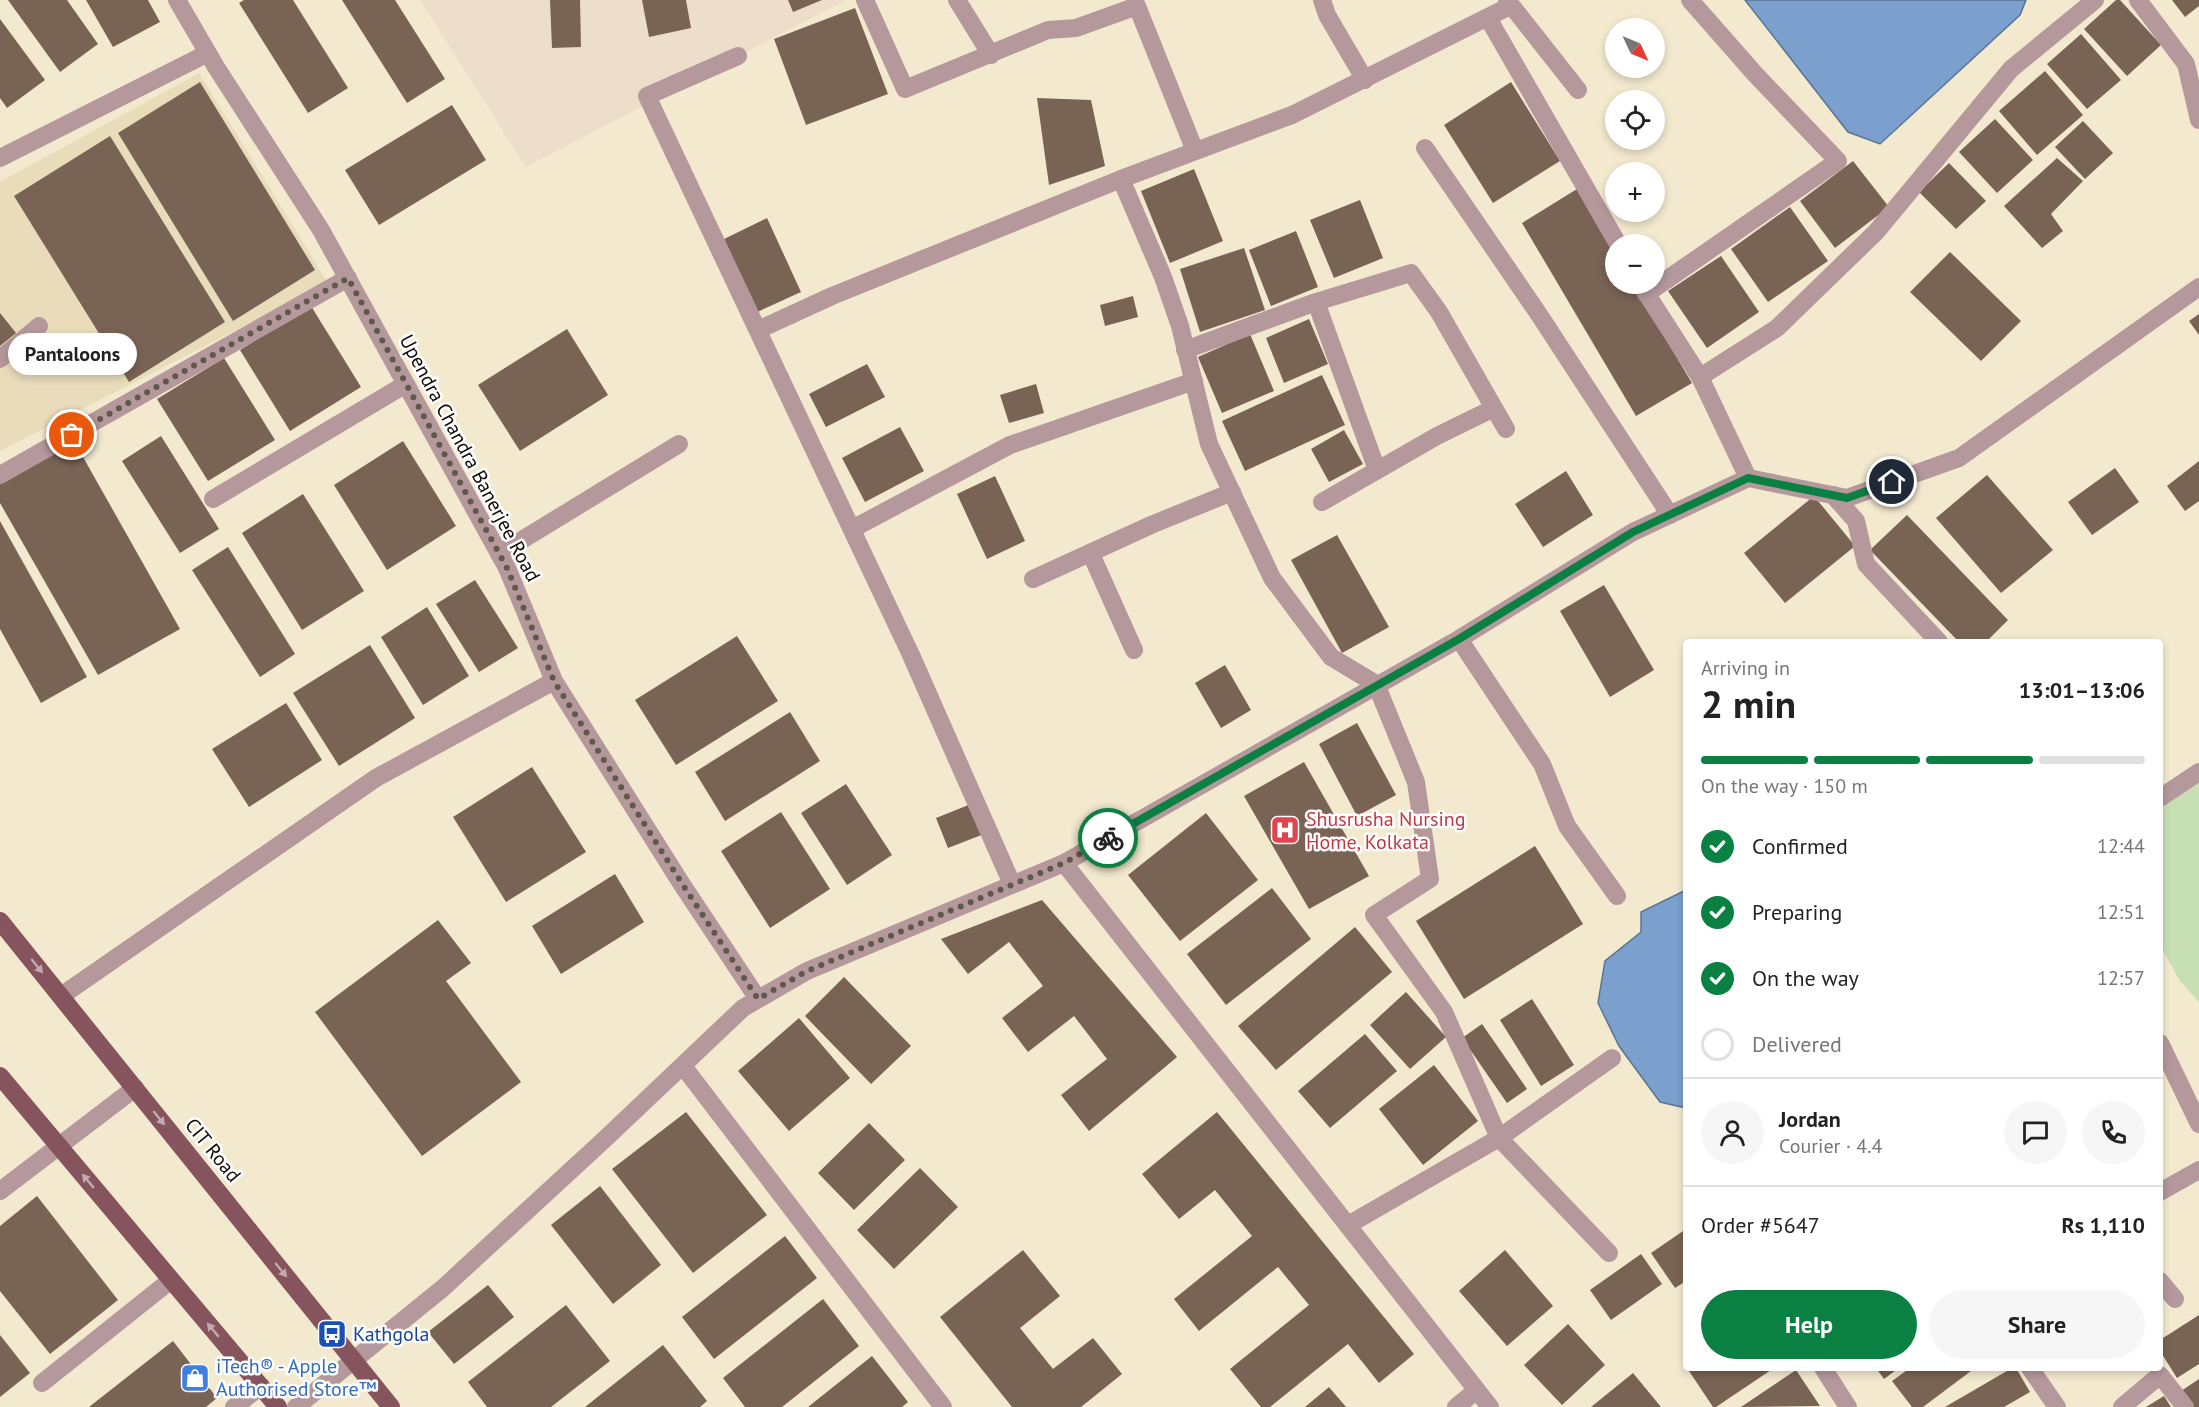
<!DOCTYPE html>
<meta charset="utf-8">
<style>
:root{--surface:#fff;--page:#f6f6f6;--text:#222;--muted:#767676;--line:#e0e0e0;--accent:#0b8043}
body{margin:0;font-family:"PT Sans",sans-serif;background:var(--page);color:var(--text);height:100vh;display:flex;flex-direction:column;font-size:22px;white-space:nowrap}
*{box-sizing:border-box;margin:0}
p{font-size:20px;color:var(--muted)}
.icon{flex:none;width:33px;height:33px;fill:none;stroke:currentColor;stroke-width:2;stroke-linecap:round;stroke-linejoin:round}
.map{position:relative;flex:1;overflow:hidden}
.sheet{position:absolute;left:1683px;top:639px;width:480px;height:732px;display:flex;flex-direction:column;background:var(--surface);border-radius:6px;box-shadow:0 3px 9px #0003}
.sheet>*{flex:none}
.needle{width:39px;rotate:134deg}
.tools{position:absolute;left:1605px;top:18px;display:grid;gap:12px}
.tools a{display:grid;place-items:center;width:60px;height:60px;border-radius:50%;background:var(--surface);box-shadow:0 3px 9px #0003;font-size:30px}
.pin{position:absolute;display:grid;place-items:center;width:51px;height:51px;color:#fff;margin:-26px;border:3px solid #fff;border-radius:50%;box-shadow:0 2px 6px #0007}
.courier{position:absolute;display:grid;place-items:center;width:60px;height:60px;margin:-30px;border:4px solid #0b8043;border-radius:50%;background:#fff;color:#222;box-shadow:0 2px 8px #0007}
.bubble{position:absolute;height:42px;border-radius:21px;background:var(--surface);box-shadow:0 3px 9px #0003;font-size:20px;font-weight:600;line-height:42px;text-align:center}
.summary em{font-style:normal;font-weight:600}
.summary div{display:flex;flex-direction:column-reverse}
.summary{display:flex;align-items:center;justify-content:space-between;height:102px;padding:0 18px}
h1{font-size:39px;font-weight:600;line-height:45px}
.bar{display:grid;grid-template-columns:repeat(4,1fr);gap:9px 6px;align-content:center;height:72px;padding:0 18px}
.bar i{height:8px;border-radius:4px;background:var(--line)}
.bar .on{background:var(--accent)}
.bar p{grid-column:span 4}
.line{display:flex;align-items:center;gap:15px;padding:0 18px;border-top:2px solid var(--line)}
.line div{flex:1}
.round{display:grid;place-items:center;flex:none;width:63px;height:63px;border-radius:32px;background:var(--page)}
ol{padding:0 18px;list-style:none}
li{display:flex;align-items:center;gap:18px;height:66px}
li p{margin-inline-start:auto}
li .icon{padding:6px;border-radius:50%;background:var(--accent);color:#fff;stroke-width:4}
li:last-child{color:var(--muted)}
li i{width:33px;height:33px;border:3px solid var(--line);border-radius:50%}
.cta{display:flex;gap:12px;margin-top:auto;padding:12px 18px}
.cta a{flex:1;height:69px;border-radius:36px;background:var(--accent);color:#fff;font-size:24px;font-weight:600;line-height:69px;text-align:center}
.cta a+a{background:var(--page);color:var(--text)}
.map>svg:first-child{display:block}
.built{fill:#e9dcbb}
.medical{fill:#edddcb}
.green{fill:#c6e0b3}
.water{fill:#7ba0cd;stroke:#5b7491;stroke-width:1.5}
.building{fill:#796354}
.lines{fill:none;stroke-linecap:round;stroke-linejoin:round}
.lane{stroke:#b5989c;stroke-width:18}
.street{stroke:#b5989c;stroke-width:18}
.primary{stroke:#85545d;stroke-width:18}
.oneway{fill:#c2aaae}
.done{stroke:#5f594b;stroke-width:6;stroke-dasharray:0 10.8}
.route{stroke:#0b8043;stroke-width:8}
.labels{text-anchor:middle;stroke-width:5;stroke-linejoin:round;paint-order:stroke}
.street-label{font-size:20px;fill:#0f0c04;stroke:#fff}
.health-label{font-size:20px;fill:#be3a42;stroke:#fff;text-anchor:start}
.transit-label{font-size:20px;fill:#164399;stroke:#fff;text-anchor:start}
.shop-label{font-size:20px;fill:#366cbe;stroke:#fff;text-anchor:start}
</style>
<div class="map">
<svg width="2199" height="1407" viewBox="0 0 2199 1407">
<rect width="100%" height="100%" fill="#f3e9cf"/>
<!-- built -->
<path class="built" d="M 199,73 L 328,283 L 0,451 L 0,182 Z"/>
<!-- medical -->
<path class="medical" d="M 420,0 L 846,0 L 526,167 Z"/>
<!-- green -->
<path class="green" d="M 2199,783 L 2199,1002 L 2180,981 L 2160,945 L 2160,809 Z"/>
<!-- water -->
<path class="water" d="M 1745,0 L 2026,0 L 2020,15 L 1880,144 L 1848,132 Z
M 1686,890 L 1686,1108 L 1660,1102 L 1619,1046 L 1598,1003 L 1605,961 L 1641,932 L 1641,912 Z"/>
<!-- building -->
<path class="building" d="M 8,0 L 67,0 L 98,44 L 60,72 Z
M 86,0 L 148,0 L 160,22 L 113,47 Z
M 244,0 L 293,0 L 348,88 L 308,113 L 239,3 Z
M 342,0 L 395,0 L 445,79 L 407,103 Z
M 550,0 L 580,0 L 581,47 L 552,48 Z
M 642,0 L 686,0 L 691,28 L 649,37 Z
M 788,0 L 822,0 L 793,12 Z
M 2116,0 L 2120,0 L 2161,45 L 2127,76 L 2084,29 Z
M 2172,0 L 2199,0 L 2199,6 L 2185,17 Z
M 855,8 L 888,94 L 806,125 L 774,39 Z
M 0,19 L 45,80 L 7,108 L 0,98 Z
M 2081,34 L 2121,80 L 2087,109 L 2047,64 Z
M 2045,71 L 2083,115 L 2037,155 L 1999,111 Z
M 200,82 L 315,270 L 233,321 L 118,133 Z
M 1511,82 L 1560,161 L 1493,203 L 1444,125 Z
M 1037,98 L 1091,100 L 1105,166 L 1049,185 Z
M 452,105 L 486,160 L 379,225 L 345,170 Z
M 1995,119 L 2033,160 L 1997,193 L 1959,152 Z
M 2083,121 L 2113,153 L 2085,179 L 2055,147 Z
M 110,136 L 225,322 L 129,382 L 14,196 Z
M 2057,158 L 2083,181 L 2051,214 L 2063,231 L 2042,248 L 2004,206 Z
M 1853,161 L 1889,207 L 1835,248 L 1800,201 Z
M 1949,163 L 1986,201 L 1956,229 L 1919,192 Z
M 1194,169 L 1223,241 L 1170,263 L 1141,191 Z
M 1577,189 L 1616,254 L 1616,284 L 1633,284 L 1692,383 L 1636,416 L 1522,223 Z
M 1360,200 L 1383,258 L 1334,278 L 1310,220 Z
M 1790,207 L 1828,261 L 1768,302 L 1731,249 Z
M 767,218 L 801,292 L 755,313 L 722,240 Z
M 1296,231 L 1318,287 L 1271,306 L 1249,250 Z
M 1244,248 L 1265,310 L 1200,332 L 1180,269 Z
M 1950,252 L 2021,321 L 1981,361 L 1910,292 Z
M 1721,256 L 1759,312 L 1707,348 L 1668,291 Z
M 1133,296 L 1138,317 L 1105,326 L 1100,305 Z
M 311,306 L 361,387 L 290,431 L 240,350 Z
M 0,313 L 16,333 L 0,346 Z
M 2199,314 L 2199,335 L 2189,321 Z
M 1309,319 L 1328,364 L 1284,383 L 1266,338 Z
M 567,329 L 608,395 L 520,451 L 478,385 Z
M 1250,334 L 1274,391 L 1222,413 L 1198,357 Z
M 224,358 L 275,440 L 208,481 L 157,399 Z
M 867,364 L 885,397 L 826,427 L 809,394 Z
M 1322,375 L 1345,425 L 1245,471 L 1222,421 Z
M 1036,384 L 1044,413 L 1009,423 L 1000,395 Z
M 900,427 L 924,471 L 865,502 L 842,458 Z
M 1344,430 L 1363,464 L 1329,482 L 1311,449 Z
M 161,436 L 219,529 L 180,553 L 122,461 Z
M 74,441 L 180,629 L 98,675 L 0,503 L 0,483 Z
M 403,441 L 456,526 L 387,570 L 334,485 Z
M 2199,461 L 2199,501 L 2185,511 L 2167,486 Z
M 2115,468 L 2139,502 L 2092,535 L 2068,502 Z
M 1566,471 L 1593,515 L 1543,547 L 1515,504 Z
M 1987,475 L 2053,550 L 2001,593 L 1936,518 Z
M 995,476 L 1025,541 L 987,559 L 957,494 Z
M 303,494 L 364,591 L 302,630 L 242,533 Z
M 1814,496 L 1855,546 L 1785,603 L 1744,553 Z
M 1907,515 L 2008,620 L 1986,642 L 1959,642 L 1870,550 Z
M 0,521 L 87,677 L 41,703 L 0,629 Z
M 1337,535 L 1389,627 L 1342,653 L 1291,560 Z
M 228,547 L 295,654 L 260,677 L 192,570 Z
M 475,580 L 518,648 L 479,672 L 436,604 Z
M 1604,585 L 1654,670 L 1610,697 L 1560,611 Z
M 427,607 L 469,676 L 423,705 L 381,637 Z
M 737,636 L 778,701 L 676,765 L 635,700 Z
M 370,645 L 415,718 L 339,766 L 293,693 Z
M 1225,665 L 1251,710 L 1221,728 L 1195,683 Z
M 286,703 L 322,760 L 249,807 L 212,749 Z
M 790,712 L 820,761 L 725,821 L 695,772 Z
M 1357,723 L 1396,795 L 1357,816 L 1319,744 Z
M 1304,762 L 1369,876 L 1309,909 L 1244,796 Z
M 532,767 L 586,852 L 506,902 L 453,817 Z
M 846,784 L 892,855 L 847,885 L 801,813 Z
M 971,804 L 984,834 L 948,848 L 936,818 Z
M 781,812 L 830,889 L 770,928 L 721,851 Z
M 1206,813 L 1258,880 L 1180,941 L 1128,875 Z
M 1535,846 L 1583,924 L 1464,999 L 1416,921 Z
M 615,874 L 644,922 L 561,974 L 532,926 Z
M 1272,888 L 1311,939 L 1226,1005 L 1187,954 Z
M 1042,900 L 1177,1057 L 1089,1131 L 1061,1095 L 1107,1059 L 1074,1016 L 1028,1052 L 1002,1018 L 1043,986 L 1009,942 L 968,974 L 941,939 Z
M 438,920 L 471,963 L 446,981 L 521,1082 L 422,1156 L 315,1012 Z
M 1355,927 L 1392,972 L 1276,1070 L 1238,1026 Z
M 844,977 L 911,1046 L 871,1084 L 805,1016 Z
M 1406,992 L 1446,1037 L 1410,1069 L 1370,1025 Z
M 1532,999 L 1574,1065 L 1541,1086 L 1500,1020 Z
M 799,1018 L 850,1078 L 789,1131 L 738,1071 Z
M 1482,1024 L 1527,1089 L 1507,1103 L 1462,1038 Z
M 1365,1034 L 1397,1071 L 1330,1128 L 1298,1091 Z
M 1434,1065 L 1478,1121 L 1423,1165 L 1379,1109 Z
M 686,1112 L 767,1215 L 693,1273 L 612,1169 Z
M 1217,1112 L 1414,1354 L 1379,1383 L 1348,1344 L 1270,1407 L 1261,1407 L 1230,1369 L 1309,1305 L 1278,1267 L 1199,1331 L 1174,1299 L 1252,1236 L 1215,1190 L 1179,1219 L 1142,1174 Z
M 869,1123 L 905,1160 L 854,1210 L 818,1173 Z
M 920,1168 L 958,1207 L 894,1269 L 857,1230 Z
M 600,1186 L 661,1265 L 613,1304 L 551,1225 Z
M 37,1196 L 118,1300 L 50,1354 L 0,1291 L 0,1226 Z
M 1686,1229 L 1686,1281 L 1675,1288 L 1651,1253 Z
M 785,1236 L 817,1278 L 714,1359 L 682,1317 Z
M 1023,1250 L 1060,1296 L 1020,1328 L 1053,1369 L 1093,1338 L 1122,1374 L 1081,1407 L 1012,1407 L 940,1317 Z
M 1505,1250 L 1553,1306 L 1507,1346 L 1459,1291 Z
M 1641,1254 L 1662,1284 L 1611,1320 L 1590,1290 Z
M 488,1285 L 514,1317 L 454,1364 L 428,1332 Z
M 823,1299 L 859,1346 L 782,1407 L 745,1407 L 723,1378 Z
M 566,1305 L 610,1361 L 551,1407 L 487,1407 L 468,1382 Z
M 2199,1315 L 2199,1364 L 2177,1378 L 2160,1351 L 2160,1340 Z
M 1568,1324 L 1605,1365 L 1562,1405 L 1524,1365 Z
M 0,1335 L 30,1373 L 0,1397 Z
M 173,1341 L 217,1398 L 206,1407 L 89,1407 Z
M 663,1345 L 707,1401 L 700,1407 L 585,1407 Z
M 872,1356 L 908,1402 L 902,1407 L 808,1407 Z
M 1687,1368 L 1774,1368 L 1716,1407 L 1713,1407 Z
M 1876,1368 L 1899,1368 L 1884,1379 Z
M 1910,1368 L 1975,1368 L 1923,1407 L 1912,1407 L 1892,1381 Z
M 2012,1368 L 2016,1368 L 2030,1392 L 2004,1407 L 1945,1407 Z
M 1796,1370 L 1820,1406 L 1741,1407 Z
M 1633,1373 L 1661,1407 L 1591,1407 Z
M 2199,1379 L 2199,1407 L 2191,1407 L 2181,1391 Z
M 1329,1387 L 1346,1407 L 1305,1407 Z
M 2164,1396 L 2171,1407 L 2146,1407 Z"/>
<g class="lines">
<!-- lane -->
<path class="lane" d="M 865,0 L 905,89 L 1048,30 L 1076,28 L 1137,6 L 1195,151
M 957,0 L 991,55
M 1322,0 L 1327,15 L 1365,80
M 1507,0 L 1578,90
M 2138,0 L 2186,64 L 2199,120
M 1488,18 L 1618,244
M 1425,148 L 1538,313 L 1670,515
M 1641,285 L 1700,377 L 1748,478
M 1646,294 L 1838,161 L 1755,74 L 1690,0
M 1316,302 L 1377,470
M 1185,350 L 1316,302 L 1411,273 L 1439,312 L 1506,429
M 0,359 L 39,326
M 1700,377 L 1777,328 L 1876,232 L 2011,69 L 2095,0
M 1833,495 L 1856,521 L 1866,564 L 1939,642
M 213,499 L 406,384
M 1322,502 L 1437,436 L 1494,408
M 852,529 L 1010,445 L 1194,381
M 499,554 L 679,444
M 1091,554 L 1134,650
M 1033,579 L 1151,525 L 1232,492
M 1376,684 L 1416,782 L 1430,879 L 1374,915 L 1444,1012 L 1499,1138 L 1609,1253
M 2160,798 L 2199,772
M 2160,1043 L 2199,1124
M 2160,1192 L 2199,1170
M 1348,1225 L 1499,1138 L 1612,1058
M 2160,1281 L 2175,1299
M 1823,1368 L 1848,1407
M 2030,1368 L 2057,1407
M 42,1383 L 171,1280
M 234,1407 L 261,1386
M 2122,1407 L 2160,1375 L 2185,1407"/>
<!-- street -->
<path class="street" d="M 177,0 L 216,67 L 321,230 L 507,568 L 554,681 L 681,883 L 758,999
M 738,56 L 647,96 L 911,655 L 1012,884
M 0,158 L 208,53
M 1121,179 L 1163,277 L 1180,326 L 1209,444 L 1272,578 L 1331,657 L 1376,684
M 758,330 L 832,296 L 1121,179 L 1292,115 L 1510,6
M 0,475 L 348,278
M 1459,639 L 1542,764 L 1567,826 L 1617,896
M 1064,863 L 1490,1407
M 61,996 L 376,778 L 554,681
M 683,1066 L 943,1407
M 0,1191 L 135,1088
M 296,1407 L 443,1288 L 606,1138 L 743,1008 L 807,971 L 1064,863 L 1459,639 L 1633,532 L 1748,478 L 1847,498 L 1959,458 L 2199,287
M 1456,1407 L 1477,1390"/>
<!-- primary -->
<path class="primary" d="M 0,921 L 391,1407
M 0,1076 L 278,1407"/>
</g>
<!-- one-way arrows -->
<defs><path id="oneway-solid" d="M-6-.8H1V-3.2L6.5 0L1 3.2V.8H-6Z" transform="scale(1.5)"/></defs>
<g class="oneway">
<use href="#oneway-solid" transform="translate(37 966) rotate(51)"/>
<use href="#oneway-solid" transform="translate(159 1118) rotate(51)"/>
<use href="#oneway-solid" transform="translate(88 1181) rotate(-130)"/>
<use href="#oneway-solid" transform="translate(281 1270) rotate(51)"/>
<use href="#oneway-solid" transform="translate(213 1330) rotate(-130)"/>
</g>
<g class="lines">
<!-- done -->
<path class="done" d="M 72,435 L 348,278 L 507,568 L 554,681 L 681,882 L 758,999 L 807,971 L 1064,863 L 1108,838"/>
<!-- route -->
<path class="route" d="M 1108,838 L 1459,639 L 1633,532 L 1748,478 L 1847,498 L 1892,482"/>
</g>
<!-- icons -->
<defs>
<g id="hospital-square" transform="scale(1.5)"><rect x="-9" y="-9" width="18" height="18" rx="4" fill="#e0444e" stroke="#fff"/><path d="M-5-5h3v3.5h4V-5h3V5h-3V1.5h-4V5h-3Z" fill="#fff"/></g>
<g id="bus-square" transform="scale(1.5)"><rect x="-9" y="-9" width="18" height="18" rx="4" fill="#1a4fb4" stroke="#fff"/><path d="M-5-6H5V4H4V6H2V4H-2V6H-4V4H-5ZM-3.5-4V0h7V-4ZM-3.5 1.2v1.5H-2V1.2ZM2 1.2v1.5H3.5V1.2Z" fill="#fff"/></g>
<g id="shop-square" transform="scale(1.5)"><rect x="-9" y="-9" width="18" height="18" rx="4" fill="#3f7fe0" stroke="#fff"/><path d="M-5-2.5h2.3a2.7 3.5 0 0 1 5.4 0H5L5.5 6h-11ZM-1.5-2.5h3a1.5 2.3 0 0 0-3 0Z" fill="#fff"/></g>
</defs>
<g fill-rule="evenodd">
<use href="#hospital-square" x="1285" y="830"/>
<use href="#bus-square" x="332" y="1334"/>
<use href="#shop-square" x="195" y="1378"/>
</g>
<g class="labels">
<!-- street labels -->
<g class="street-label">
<text transform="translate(470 458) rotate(62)" y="7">Upendra Chandra Banerjee Road</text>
<text transform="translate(213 1150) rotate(51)" y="7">CIT Road</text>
</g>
<!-- health labels -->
<g class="health-label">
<text x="1306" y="826">Shusrusha Nursing<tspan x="1306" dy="23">Home, Kolkata</tspan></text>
</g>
<!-- transit labels -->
<g class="transit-label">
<text x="353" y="1341">Kathgola</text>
</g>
<!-- shop labels -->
<g class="shop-label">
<text x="216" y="1373">iTech® - Apple<tspan x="216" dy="23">Authorised Store™</tspan></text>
</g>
</g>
</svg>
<div class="tools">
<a><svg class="needle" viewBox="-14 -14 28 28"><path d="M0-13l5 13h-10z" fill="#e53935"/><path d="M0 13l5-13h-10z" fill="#767676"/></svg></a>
<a><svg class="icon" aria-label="locate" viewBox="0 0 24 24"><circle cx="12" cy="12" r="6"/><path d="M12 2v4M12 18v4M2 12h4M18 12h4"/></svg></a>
<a>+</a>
<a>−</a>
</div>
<div class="pin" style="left:72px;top:435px;background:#ea580c"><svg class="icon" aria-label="bag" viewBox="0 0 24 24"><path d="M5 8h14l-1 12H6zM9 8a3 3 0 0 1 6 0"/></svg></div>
<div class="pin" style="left:1892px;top:482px;background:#1f2937"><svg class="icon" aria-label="home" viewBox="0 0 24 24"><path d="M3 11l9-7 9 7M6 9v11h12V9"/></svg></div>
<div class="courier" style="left:1108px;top:838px"><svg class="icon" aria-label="bike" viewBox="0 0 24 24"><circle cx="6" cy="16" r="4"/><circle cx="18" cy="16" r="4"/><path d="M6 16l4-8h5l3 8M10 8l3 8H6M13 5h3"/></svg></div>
<div class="bubble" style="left:8px;top:333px;width:129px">Pantaloons</div>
<section class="sheet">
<div class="summary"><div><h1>2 min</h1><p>Arriving in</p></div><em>13:01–13:06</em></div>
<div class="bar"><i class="on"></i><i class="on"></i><i class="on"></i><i></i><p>On the way · 150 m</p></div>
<ol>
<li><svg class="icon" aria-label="check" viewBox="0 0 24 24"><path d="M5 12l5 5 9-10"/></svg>Confirmed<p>12:44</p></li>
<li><svg class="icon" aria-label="check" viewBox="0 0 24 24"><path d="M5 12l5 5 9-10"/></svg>Preparing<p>12:51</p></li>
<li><svg class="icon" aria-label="check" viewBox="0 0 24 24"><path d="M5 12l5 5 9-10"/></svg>On the way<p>12:57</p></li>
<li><i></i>Delivered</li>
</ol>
<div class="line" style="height:108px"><a class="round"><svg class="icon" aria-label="person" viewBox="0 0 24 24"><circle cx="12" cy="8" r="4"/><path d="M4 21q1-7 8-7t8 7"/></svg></a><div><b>Jordan</b><p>Courier · 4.4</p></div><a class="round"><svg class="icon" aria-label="chat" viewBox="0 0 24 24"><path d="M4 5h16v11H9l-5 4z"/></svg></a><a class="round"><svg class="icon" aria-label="phone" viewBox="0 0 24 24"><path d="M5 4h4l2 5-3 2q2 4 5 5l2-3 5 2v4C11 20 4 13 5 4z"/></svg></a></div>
<div class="line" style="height:78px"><div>Order #5647</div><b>Rs 1,110</b></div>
<div class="cta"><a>Help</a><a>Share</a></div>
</section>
</div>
